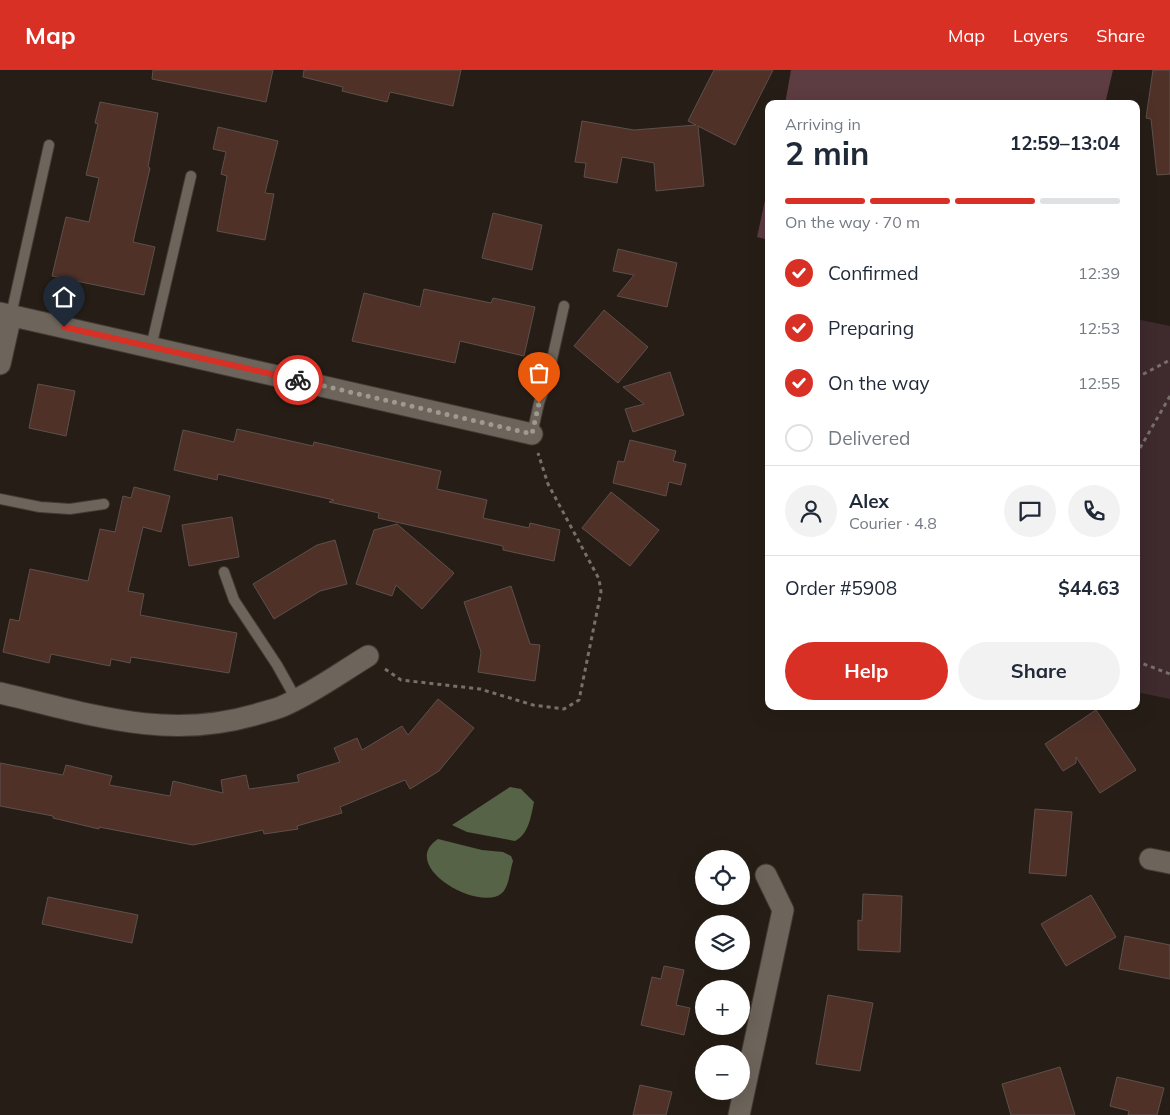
<!DOCTYPE html>
<meta charset="utf-8">
<style>
:root{--surface:#fff;--page:#f2f2f3;--text:#1f2937;--muted:#747a83;--line:#e0e1e3;--accent:#d93025}
body{margin:0;font-family:Mulish,sans-serif;background:var(--page);color:var(--text);height:100vh;display:flex;flex-direction:column;font-size:19px;white-space:nowrap}
*{box-sizing:border-box;margin:0}
p{font-size:16px;color:var(--muted)}
.icon{flex:none;width:28px;height:28px;fill:none;stroke:currentColor;stroke-width:2;stroke-linecap:round;stroke-linejoin:round}
.map{position:relative;flex:1;overflow:hidden}
.drawer{position:absolute;left:765px;top:30px;width:375px;height:610px;display:flex;flex-direction:column;background:var(--surface);border-radius:10px;box-shadow:0 5px 20px #0002}
.drawer>*{flex:none}
.buttons{position:absolute;left:695px;top:780px;display:grid;gap:10px}
.buttons a{display:grid;place-items:center;width:55px;height:55px;border-radius:50%;background:var(--surface);box-shadow:0 5px 20px #0002;font-size:25px}
.pin{position:absolute;display:grid;place-items:center;width:42px;height:42px;color:#fff;margin:-51px -21px;border-radius:50% 50% 50% 0;rotate:-45deg;box-shadow:0 0 5px #0007}
.pin .icon{rotate:45deg}
.courier{position:absolute;display:grid;place-items:center;width:50px;height:50px;margin:-25px;border:4px solid #d93025;border-radius:50%;background:#fff;color:#222;box-shadow:0 1px 6px #0007}
.summary em{font-style:normal;font-weight:700}
.summary div{display:flex;flex-direction:column-reverse}
.summary{display:flex;align-items:center;justify-content:space-between;height:85px;padding:0 20px}
h1{font-size:32px;font-weight:700;line-height:38px}
.bar{display:grid;grid-template-columns:repeat(4,1fr);gap:8px 5px;align-content:center;height:60px;padding:0 20px}
.bar i{height:6px;border-radius:4px;background:var(--line)}
.bar .selected{background:var(--accent)}
.bar p{grid-column:span 4}
.line{display:flex;align-items:center;gap:12px;padding:0 20px;border-top:1px solid var(--line)}
.line div{flex:1}
.round{display:grid;place-items:center;flex:none;width:52px;height:52px;border-radius:26px;background:var(--page)}
ol{padding:0 20px;list-style:none}
li{display:flex;align-items:center;gap:15px;height:55px}
li p{margin-inline-start:auto}
li .icon{padding:5px;border-radius:50%;background:var(--accent);color:#fff;stroke-width:4}
li:last-child{color:var(--muted)}
li i{width:28px;height:28px;border:2px solid var(--line);border-radius:50%}
.action{display:flex;gap:10px;margin-top:auto;padding:10px 20px}
.action a{flex:1;height:58px;border-radius:30px;background:var(--accent);color:#fff;font-size:20px;font-weight:700;line-height:58px;text-align:center}
.action a+a{background:var(--page);color:var(--text)}
header{display:flex;align-items:center;gap:30px;box-sizing:border-box;height:70px;padding:0 25px;background:var(--accent);color:#fff}
header strong{font-size:24px}
nav{display:flex;gap:28px;margin-inline-start:auto;font-size:18px}
.map>svg:first-child{display:block}
.green{fill:#3f2a2e}
.forest{fill:#5d3c42}
.water{fill:#576346}
.building{fill:#4f3128;stroke:#5d504c}
.lines{fill:none;stroke-linecap:round;stroke-linejoin:round}
.service-casing{stroke:#413b35;stroke-width:12}
.minor-casing{stroke:#413b35;stroke-width:23}
.path{stroke:#767069;stroke-width:3;stroke-dasharray:4 4;stroke-linecap:butt}
.service{stroke:#6d645b;stroke-width:10}
.minor{stroke:#6d645b;stroke-width:21}
.done{stroke:#9f9992;stroke-width:5;stroke-dasharray:0 9}
.route{stroke:#d93025;stroke-width:6}
</style>
<header>
<strong>Map</strong>
<nav><a>Map</a><a>Layers</a><a>Share</a></nav>
</header>
<div class="map">
<svg width="1170" height="1045" viewBox="0 0 1170 1045">
<rect width="100%" height="100%" fill="#261e16"/>
<!-- green -->
<path class="green" d="M 1136,249 L 1170,256 L 1170,629 L 1136,622 Z"/>
<!-- forest -->
<path class="forest" d="M 791,0 L 1113,0 L 1105,34 L 785,34 Z
M 769,112 L 769,170 L 757,167 Z"/>
<!-- water -->
<path class="water" d="M 510,717 L 521,719 L 534,732 C 531,746 529,764 515,771 L 467,762 L 452,755 Z
M 438,769 L 482,780 L 503,782 L 511,786 L 513,791 C 510,800 509,817 502,823 C 480,843 397,796 438,769 Z"/>
<!-- building -->
<path class="building" d="M 153,0 L 273,0 L 266,32 L 152,9 Z
M 304,0 L 461,0 L 453,36 L 390,22 L 387,32 L 342,21 L 343,17 L 303,7 Z
M 714,0 L 773,0 L 735,75 L 698,56 L 704,116 L 656,121 L 654,93 L 622,87 L 617,113 L 584,107 L 586,93 L 575,92 L 582,51 L 634,60 L 696,55 L 688,51 Z
M 1153,0 L 1170,0 L 1170,104 L 1157,105 L 1151,49 L 1146,48 Z
M 100,32 L 158,43 L 148,97 L 150,98 L 133,172 L 155,177 L 144,225 L 52,206 L 66,147 L 89,152 L 99,108 L 86,105 L 98,54 L 95,53 Z
M 218,57 L 278,71 L 265,123 L 274,124 L 265,170 L 217,161 L 227,106 L 221,104 L 226,82 L 213,79 Z
M 493,143 L 542,155 L 532,200 L 482,188 Z
M 618,179 L 677,193 L 667,237 L 617,226 L 634,205 L 613,201 Z
M 424,219 L 491,233 L 493,228 L 535,237 L 524,286 L 460,271 L 455,293 L 352,271 L 364,223 L 420,237 Z
M 604,240 L 648,277 L 618,313 L 574,276 Z
M 670,302 L 684,345 L 633,362 L 625,339 L 644,334 L 623,317 Z
M 38,314 L 75,321 L 66,366 L 29,358 Z
M 237,359 L 313,376 L 314,372 L 441,401 L 437,419 L 487,430 L 483,448 L 529,458 L 530,453 L 560,460 L 554,491 L 503,480 L 503,476 L 378,448 L 379,443 L 329,432 L 334,430 L 218,404 L 217,410 L 174,400 L 183,360 L 234,372 Z
M 630,370 L 676,381 L 673,391 L 686,394 L 681,415 L 669,412 L 666,426 L 613,413 L 618,391 L 624,392 Z
M 134,417 L 170,426 L 161,462 L 143,457 L 128,521 L 144,524 L 140,545 L 237,563 L 229,603 L 131,587 L 130,593 L 111,589 L 110,596 L 51,584 L 49,593 L 3,582 L 10,549 L 19,551 L 30,499 L 88,511 L 100,459 L 115,462 L 123,426 L 131,428 Z
M 611,422 L 659,460 L 630,496 L 582,458 Z
M 232,447 L 239,487 L 189,496 L 182,455 Z
M 397,454 L 454,503 L 422,539 L 396,515 L 392,526 L 356,514 L 374,460 Z
M 335,470 L 347,514 L 320,521 L 274,549 L 253,514 L 317,475 Z
M 511,516 L 530,574 L 540,575 L 535,611 L 478,602 L 481,582 L 464,532 Z
M 438,629 L 474,658 L 439,701 L 410,719 L 405,710 L 340,737 L 342,743 L 297,756 L 298,759 L 264,764 L 263,760 L 193,775 L 99,757 L 99,759 L 53,748 L 53,746 L 0,736 L 0,693 L 63,705 L 66,695 L 112,706 L 109,715 L 170,726 L 173,711 L 223,723 L 221,710 L 246,705 L 249,719 L 299,712 L 297,705 L 340,692 L 334,678 L 357,668 L 362,680 L 402,656 L 408,665 Z
M 1096,640 L 1136,700 L 1100,723 L 1076,687 L 1076,693 L 1063,701 L 1045,674 Z
M 1035,739 L 1072,742 L 1066,806 L 1029,803 Z
M 863,824 L 902,826 L 900,882 L 858,880 L 858,850 L 862,851 Z
M 1091,825 L 1116,867 L 1066,896 L 1041,854 Z
M 48,827 L 138,845 L 132,873 L 42,854 Z
M 1125,866 L 1170,875 L 1170,909 L 1119,899 Z
M 664,896 L 684,900 L 676,935 L 690,938 L 684,965 L 641,955 L 652,907 L 661,909 Z
M 828,925 L 873,933 L 860,1001 L 816,994 Z
M 1060,997 L 1075,1045 L 1011,1045 L 1002,1014 Z
M 1117,1007 L 1164,1018 L 1157,1045 L 1128,1045 L 1129,1041 L 1110,1036 Z
M 640,1015 L 672,1022 L 666,1045 L 633,1045 Z"/>
<g class="lines">
<!-- service casing -->
<g class="service-casing">
<path id="service" d="M 11,245 L 49,75
M 151,277 L 191,106
M 532,364 L 539,333 L 548,307 L 564,236
M 0,429 L 40,437 L 70,439 L 104,434
M 224,502 L 234,530 L 277,595 L 296,629"/>
</g>
<!-- minor casing -->
<g class="minor-casing">
<path id="minor" d="M 0,243 L 532,364
M 0,294 L 11,245
M 0,623 C 86,643 165,671 254,645 C 263,642 274,640 283,636 C 313,623 340,603 368,586
M 1150,789 L 1170,793
M 739,1045 L 783,840 L 766,805"/>
</g>
<!-- path -->
<path class="path" d="M 1136,308 L 1170,290
M 1136,385 L 1170,326
M 1136,591 L 1170,604
M 385,599 L 401,610 L 480,619 L 533,635 L 564,639 L 579,630 L 601,522 L 599,509 L 548,414 L 538,383"/>
<!-- service -->
<use href="#service" class="service"/>
<!-- minor -->
<use href="#minor" class="minor"/>
</g>
<g class="lines">
<!-- done -->
<path class="done" d="M 298,310 L 532,364 L 539,333"/>
<!-- route -->
<path class="route" d="M 64,257 L 298,310"/>
</g>
</svg>
<div class="buttons">
<a><svg class="icon" aria-label="locate" viewBox="0 0 24 24"><circle cx="12" cy="12" r="6"/><path d="M12 2v4M12 18v4M2 12h4M18 12h4"/></svg></a>
<a><svg class="icon" aria-label="layers" viewBox="0 0 24 24"><path d="M12 4l9 5-9 5-9-5zM3 14l9 5 9-5"/></svg></a>
<a>+</a>
<a>−</a>
</div>
<div class="pin" style="left:539px;top:333px;background:#ea580c"><svg class="icon" aria-label="bag" viewBox="0 0 24 24"><path d="M5 8h14l-1 12H6zM9 8a3 3 0 0 1 6 0"/></svg></div>
<div class="pin" style="left:64px;top:257px;background:#1f2937"><svg class="icon" aria-label="home" viewBox="0 0 24 24"><path d="M3 11l9-7 9 7M6 9v11h12V9"/></svg></div>
<div class="courier" style="left:298px;top:310px"><svg class="icon" aria-label="bike" viewBox="0 0 24 24"><circle cx="6" cy="16" r="4"/><circle cx="18" cy="16" r="4"/><path d="M6 16l4-8h5l3 8M10 8l3 8H6M13 5h3"/></svg></div>
<section class="drawer">
<div class="summary"><div><h1>2 min</h1><p>Arriving in</p></div><em>12:59–13:04</em></div>
<div class="bar"><i class="selected"></i><i class="selected"></i><i class="selected"></i><i></i><p>On the way · 70 m</p></div>
<ol>
<li><svg class="icon" aria-label="check" viewBox="0 0 24 24"><path d="M5 12l5 5 9-10"/></svg>Confirmed<p>12:39</p></li>
<li><svg class="icon" aria-label="check" viewBox="0 0 24 24"><path d="M5 12l5 5 9-10"/></svg>Preparing<p>12:53</p></li>
<li><svg class="icon" aria-label="check" viewBox="0 0 24 24"><path d="M5 12l5 5 9-10"/></svg>On the way<p>12:55</p></li>
<li><i></i>Delivered</li>
</ol>
<div class="line" style="height:90px"><a class="round"><svg class="icon" aria-label="person" viewBox="0 0 24 24"><circle cx="12" cy="8" r="4"/><path d="M4 21q1-7 8-7t8 7"/></svg></a><div><b>Alex</b><p>Courier · 4.8</p></div><a class="round"><svg class="icon" aria-label="chat" viewBox="0 0 24 24"><path d="M4 5h16v11H9l-5 4z"/></svg></a><a class="round"><svg class="icon" aria-label="phone" viewBox="0 0 24 24"><path d="M5 4h4l2 5-3 2q2 4 5 5l2-3 5 2v4C11 20 4 13 5 4z"/></svg></a></div>
<div class="line" style="height:65px"><div>Order #5908</div><b>$44.63</b></div>
<div class="action"><a>Help</a><a>Share</a></div>
</section>
</div>
